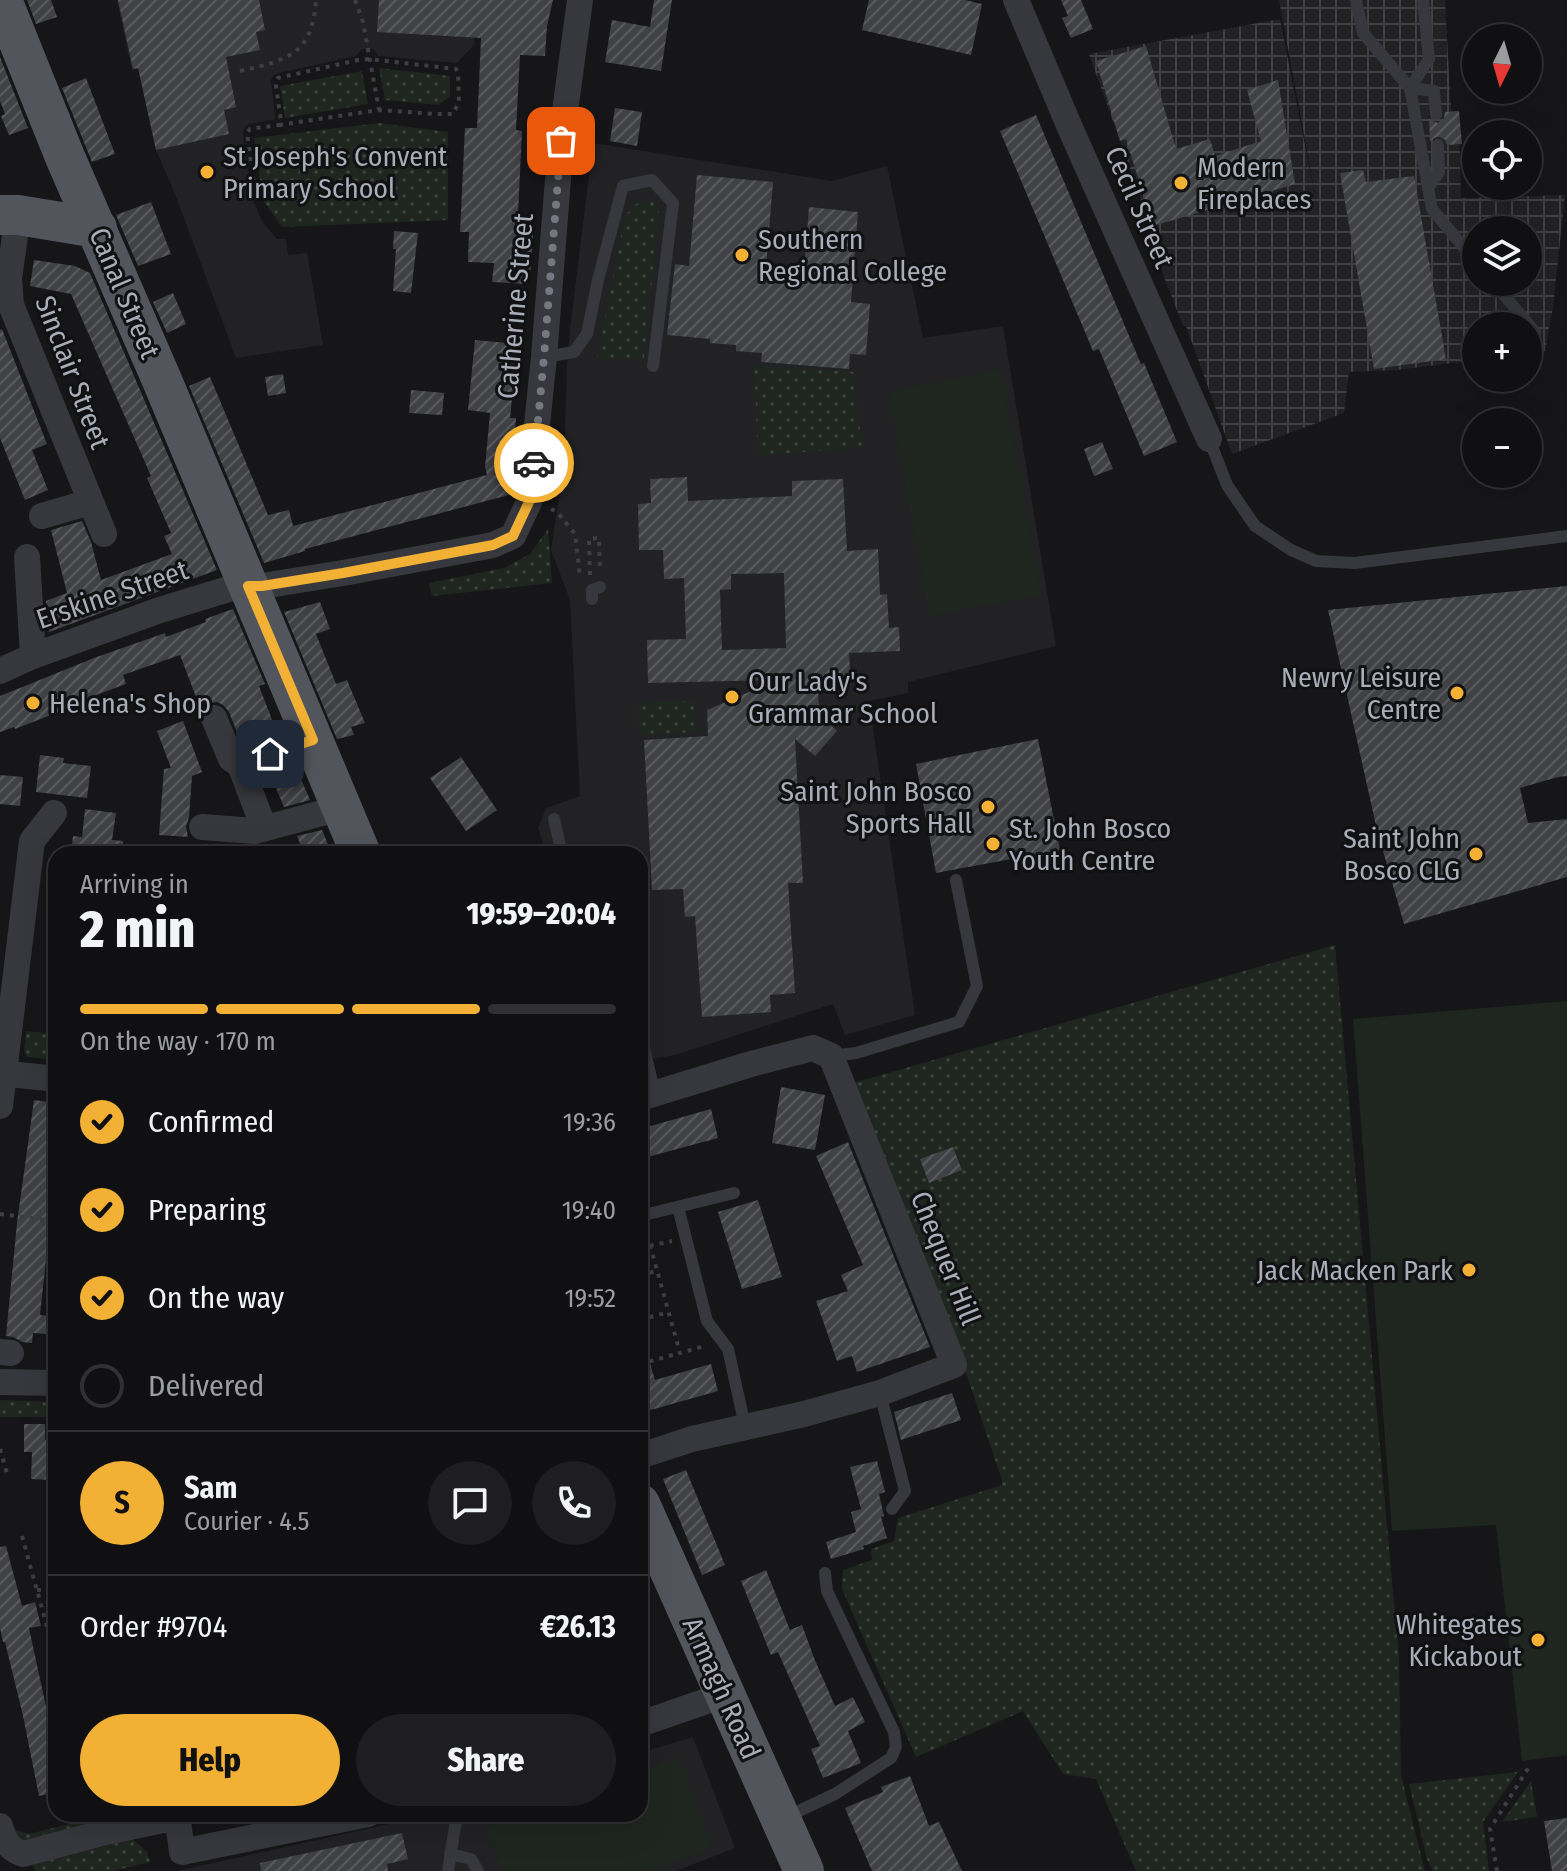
<!DOCTYPE html>
<meta charset="utf-8">
<style>
:root{--surface:#101012;--page:#1e1e20;--text:#f1f3f6;--muted:#9c9d9f;--line:#303032;--accent:#f2b134}
body{margin:0;font-family:"Fira Sans Condensed",sans-serif;background:var(--page);color:var(--text);height:100vh;display:flex;flex-direction:column;font-size:30px;white-space:nowrap}
*{box-sizing:border-box;margin:0}
p{font-size:26px;color:var(--muted)}
.icon{flex:none;width:44px;height:44px;fill:none;stroke:currentColor;stroke-width:2;stroke-linecap:round;stroke-linejoin:round}
.map{position:relative;flex:1;overflow:hidden}
.drawer{position:absolute;left:48px;top:846px;width:600px;height:976px;display:flex;flex-direction:column;background:var(--surface);border-radius:24px;box-shadow:0 8px 32px #0002,0 0 0 2px var(--line)}
.drawer>*{flex:none}
.needle{width:52px;rotate:185deg}
.tools{position:absolute;left:1462px;top:24px;display:grid;gap:16px}
.tools a{display:grid;place-items:center;width:80px;height:80px;border-radius:50%;background:var(--surface);box-shadow:0 8px 32px #0002,0 0 0 2px var(--line);font-size:40px}
.pin{position:absolute;display:grid;place-items:center;width:68px;height:68px;color:#fff;margin:-34px;border-radius:16px;box-shadow:0 4px 12px #0006}
.courier{position:absolute;display:grid;place-items:center;width:80px;height:80px;margin:-40px;border:6px solid #f2b134;border-radius:50%;background:#fff;color:#222;box-shadow:0 2px 10px #0007}
.head em{font-style:normal;font-weight:800}
.head div{display:flex;flex-direction:column-reverse}
.head{display:flex;align-items:center;justify-content:space-between;height:136px;padding:0 32px}
h1{font-size:52px;font-weight:800;line-height:60px}
.bar{display:grid;grid-template-columns:repeat(4,1fr);gap:12px 8px;align-content:center;height:96px;padding:0 32px}
.bar i{height:10px;border-radius:6px;background:var(--line)}
.bar .on{background:var(--accent)}
.bar p{grid-column:span 4}
.line{display:flex;align-items:center;gap:20px;padding:0 32px;border-top:2px solid var(--line)}
.line div{flex:1}
.round{display:grid;place-items:center;flex:none;width:84px;height:84px;border-radius:42px;background:var(--page)}
ol{padding:0 32px;list-style:none}
li{display:flex;align-items:center;gap:24px;height:88px}
li p{margin-inline-start:auto}
li .icon{padding:8px;border-radius:50%;background:var(--accent);color:#111;stroke-width:4}
li:last-child{color:var(--muted)}
li i{width:44px;height:44px;border:4px solid var(--line);border-radius:50%}
.primary-button{display:flex;gap:16px;margin-top:auto;padding:16px 32px}
.primary-button a{flex:1;height:92px;border-radius:48px;background:var(--accent);color:#111;font-size:32px;font-weight:800;line-height:92px;text-align:center}
.primary-button a+a{background:var(--page);color:var(--text)}
.map>svg:first-child{display:block}
.built{fill:#222225}
.industrial{fill:url(#industrial-grid);fill-rule:evenodd}
.grass{fill:url(#grass-dots)}
.pitch{fill:#1e261f}
.building{fill:url(#building-hatch);fill-rule:evenodd}
.lines{fill:none;stroke-linecap:round;stroke-linejoin:round}
.path{stroke:#3d3f44;stroke-width:4;stroke-dasharray:4 6;stroke-linecap:butt}
.service{stroke:#37383d;stroke-width:12}
.minor{stroke:#37383d;stroke-width:26}
.primary{stroke:#53555c;stroke-width:40}
.done{stroke:#757880;stroke-width:8;stroke-dasharray:0 14.4}
.route{stroke:#f2b134;stroke-width:10}
.poi-dot{fill:#f2b134;stroke:#111113;stroke-width:3}
.labels{text-anchor:middle;stroke-width:6;stroke-linejoin:round;paint-order:stroke}
.poi-label{font-size:28px;fill:#a8adb8;stroke:#111113;text-anchor:start}
.street-label{font-size:28px;fill:#a8adb8;stroke:#111113}
</style>
<div class="map">
<svg width="1567" height="1871" viewBox="0 0 1567 1871">
<defs>
<pattern id="industrial-grid" width="8" height="8" patternUnits="userSpaceOnUse" patternTransform="scale(2)"><rect width="8" height="8" fill="#222225"/><path d="M0 4h8M4 0v8" fill="none" stroke="#3f3f43"/></pattern>
<pattern id="grass-dots" width="8" height="8" patternUnits="userSpaceOnUse" patternTransform="scale(2)"><rect width="8" height="8" fill="#1e261f"/><path d="M2 2h.1M6 6h.1" fill="none" stroke="#3c433d" stroke-width="1.8" stroke-linecap="round"/></pattern>
<pattern id="building-hatch" width="6" height="6" patternUnits="userSpaceOnUse" patternTransform="scale(2)"><rect width="6" height="6" fill="#404145"/><path d="M-1 1l2-2M0 6l6-6M5 7l2-2" fill="none" stroke="#595a5e"/></pattern>
</defs>
<rect width="100%" height="100%" fill="#161618"/>
<!-- built -->
<path class="built" d="M 122,0 L 480,0 L 476,12 L 474,45 L 457,63 L 378,56 L 373,49 L 362,49 L 356,56 L 279,73 L 273,76 L 271,80 L 275,118 L 273,120 L 248,124 L 245,127 L 243,132 L 244,146 L 254,203 L 262,221 L 277,239 L 286,239 L 288,255 L 307,253 L 323,345 L 236,358 L 175,194 L 156,150 L 139,69 L 132,70 L 117,1 Z
M 593,143 L 832,181 L 887,166 L 923,338 L 1003,326 L 1056,646 L 908,682 L 908,693 L 869,701 L 915,1015 L 845,1035 L 833,1004 L 675,1055 L 640,1061 L 640,854 L 546,854 L 538,828 L 546,808 L 580,796 L 570,600 L 551,550 L 564,466 L 567,365 L 570,329 Z
M 693,1737 L 735,1848 L 676,1871 L 177,1871 L 434,1814 L 640,1814 L 640,1753 Z"/>
<!-- industrial -->
<path class="industrial" d="M 1279,0 L 1445,0 L 1451,111 L 1459,111 L 1461,198 L 1565,195 L 1553,307 L 1545,351 L 1528,353 L 1528,326 L 1476,326 L 1476,360 L 1397,370 L 1349,372 L 1344,413 L 1232,454 L 1186,326 L 1183,326 L 1146,230 L 1151,228 L 1089,54 L 1280,19 L 1320,221 ZM 1476,230 L 1528,230 L 1528,282 L 1476,282 Z"/>
<!-- grass -->
<path class="grass" d="M 379,68 L 450,76 L 450,96 L 439,105 L 385,100 Z
M 362,71 L 368,104 L 285,118 L 280,86 Z
M 379,123 L 448,132 L 448,220 L 282,227 L 263,200 L 254,138 Z
M 652,200 L 659,211 L 644,359 L 597,359 L 625,216 L 638,202 Z
M 754,366 L 854,372 L 862,448 L 758,455 Z
M 548,529 L 552,583 L 432,596 L 429,583 L 504,568 L 530,554 Z
M 695,701 L 696,732 L 639,735 L 637,703 Z
M 1335,945 L 1399,1659 L 1401,1775 L 1425,1871 L 1136,1871 L 1096,1779 L 1063,1774 L 1023,1711 L 916,1757 L 842,1589 L 843,1570 L 872,1560 L 871,1549 L 894,1541 L 898,1518 L 1002,1485 L 1002,1480 L 963,1364 L 850,1084 Z
M 26,1031 L 56,1034 L 56,1060 L 27,1057 L 24,1051 Z
M 0,1400 L 56,1402 L 56,1417 L 0,1417 Z
M 1518,1772 L 1483,1822 L 1489,1871 L 1433,1871 L 1427,1859 L 1409,1784 Z
M 1531,1781 L 1537,1817 L 1502,1822 Z
M 110,1814 L 148,1814 L 16,1843 L 13,1829 L 29,1834 Z
M 133,1839 L 147,1852 L 150,1862 L 113,1871 L 35,1871 L 33,1864 Z"/>
<!-- pitch -->
<path class="pitch" d="M 1001,369 L 1042,595 L 929,616 L 888,392 Z
M 1567,1001 L 1567,1755 L 1522,1761 L 1496,1525 L 1392,1531 L 1353,1019 Z
M 679,1757 L 712,1848 L 651,1871 L 502,1871 L 486,1828 L 525,1814 L 640,1814 L 640,1772 Z"/>
<!-- building -->
<path class="building" d="M 27,0 L 51,0 L 57,17 L 36,24 Z
M 118,0 L 259,0 L 265,30 L 256,32 L 260,50 L 226,57 L 236,107 L 224,110 L 229,134 L 156,150 L 138,68 L 133,69 Z
M 379,0 L 553,0 L 547,26 L 545,56 L 520,55 L 516,130 L 522,131 L 517,235 L 533,235 L 531,270 L 528,270 L 528,284 L 492,282 L 494,263 L 468,262 L 469,232 L 460,232 L 465,128 L 477,128 L 481,38 L 377,32 Z
M 654,0 L 672,0 L 661,71 L 605,62 L 612,20 L 650,27 Z
M 869,0 L 965,0 L 982,4 L 971,55 L 862,30 Z
M 1061,0 L 1081,0 L 1093,29 L 1071,38 L 1062,18 L 1068,16 Z
M 1146,46 L 1176,149 L 1210,139 L 1215,156 L 1261,141 L 1247,90 L 1278,80 L 1295,184 L 1153,226 L 1126,139 L 1120,141 L 1096,61 Z
M 0,57 L 28,128 L 9,135 L 1,116 L 5,114 L 0,101 Z
M 86,78 L 115,154 L 92,162 L 62,88 Z
M 615,108 L 642,112 L 637,146 L 610,141 Z
M 1459,111 L 1462,144 L 1447,145 L 1445,140 L 1438,136 L 1430,141 L 1429,119 L 1438,123 L 1444,118 L 1445,112 Z
M 1036,115 L 1127,331 L 1141,364 L 1144,363 L 1177,442 L 1144,456 L 1099,349 L 1093,351 L 1000,131 Z
M 1363,170 L 1366,182 L 1414,176 L 1446,359 L 1374,369 L 1340,173 Z
M 697,175 L 773,182 L 766,267 L 804,270 L 809,207 L 858,212 L 851,302 L 870,304 L 866,355 L 850,354 L 849,369 L 761,362 L 762,353 L 736,351 L 736,345 L 710,343 L 710,339 L 667,335 L 675,264 L 689,266 Z
M 151,202 L 171,254 L 138,266 L 116,215 Z
M 394,231 L 418,233 L 411,293 L 393,291 L 396,249 L 393,249 Z
M 34,260 L 75,266 L 90,273 L 217,570 L 49,632 L 46,601 L 67,593 L 51,530 L 82,521 L 91,542 L 101,580 L 172,554 L 164,536 L 171,533 L 147,478 L 151,476 L 71,294 L 30,286 Z
M 173,293 L 186,324 L 167,333 L 153,302 Z
M 2,329 L 47,444 L 32,450 L 48,490 L 25,500 L 0,438 L 0,330 Z
M 475,340 L 518,344 L 510,418 L 516,418 L 509,495 L 305,549 L 305,551 L 264,563 L 189,386 L 210,377 L 268,515 L 289,510 L 293,526 L 487,475 L 485,467 L 490,413 L 468,410 Z
M 283,374 L 286,393 L 268,396 L 265,377 Z
M 411,390 L 444,393 L 442,415 L 409,413 Z
M 1102,442 L 1113,469 L 1094,476 L 1084,449 Z
M 687,477 L 688,501 L 792,496 L 792,481 L 843,479 L 847,551 L 878,549 L 880,595 L 887,594 L 889,628 L 899,627 L 900,651 L 849,653 L 851,685 L 818,687 L 819,715 L 837,731 L 815,756 L 795,739 L 803,883 L 788,883 L 795,993 L 770,995 L 771,1012 L 702,1017 L 695,916 L 685,917 L 683,889 L 652,890 L 644,740 L 708,736 L 707,710 L 777,680 L 648,683 L 647,640 L 686,639 L 684,578 L 664,579 L 663,550 L 639,550 L 638,504 L 651,503 L 650,479 ZM 784,573 L 786,648 L 722,650 L 720,590 L 731,589 L 731,574 Z
M 1567,586 L 1567,776 L 1558,777 L 1520,788 L 1528,823 L 1567,819 L 1567,877 L 1404,924 L 1377,830 L 1328,610 Z
M 320,602 L 330,629 L 316,634 L 336,684 L 347,680 L 365,723 L 351,727 L 354,735 L 337,739 L 284,612 Z
M 233,609 L 265,684 L 259,686 L 278,735 L 251,744 L 246,731 L 238,735 L 229,712 L 223,705 L 217,702 L 209,703 L 201,710 L 180,655 L 123,675 L 126,684 L 96,695 L 97,697 L 15,729 L 14,727 L 0,732 L 0,696 L 94,658 L 165,633 L 166,637 L 206,622 L 205,619 Z
M 183,721 L 202,772 L 192,776 L 189,817 L 186,827 L 188,837 L 159,835 L 164,769 L 171,768 L 157,731 Z
M 1038,739 L 1060,850 L 936,873 L 916,764 Z
M 40,755 L 64,758 L 63,763 L 91,766 L 87,798 L 36,792 Z
M 461,757 L 497,810 L 466,831 L 430,778 Z
M 294,763 L 310,800 L 284,807 L 269,772 Z
M 0,775 L 23,777 L 20,806 L 0,804 Z
M 85,809 L 116,813 L 112,840 L 123,841 L 123,854 L 71,854 L 73,836 L 82,837 Z
M 322,830 L 332,854 L 304,854 L 297,836 Z
M 781,1087 L 825,1095 L 815,1150 L 772,1143 Z
M 34,1100 L 56,1103 L 56,1167 L 40,1315 L 50,1316 L 48,1334 L 33,1333 L 32,1343 L 22,1342 L 13,1337 L 6,1336 L 17,1223 Z
M 711,1109 L 718,1138 L 640,1159 L 640,1129 Z
M 848,1142 L 930,1347 L 857,1372 L 852,1356 L 837,1361 L 816,1301 L 848,1291 L 841,1275 L 863,1265 L 816,1156 Z
M 953,1147 L 962,1170 L 929,1183 L 920,1159 Z
M 758,1200 L 782,1277 L 742,1289 L 718,1212 Z
M 645,1347 L 655,1380 L 711,1364 L 718,1391 L 640,1413 L 640,1348 Z
M 952,1393 L 961,1420 L 901,1440 L 894,1412 Z
M 24,1424 L 45,1424 L 45,1440 L 53,1440 L 51,1480 L 31,1479 L 32,1452 L 24,1452 Z
M 877,1461 L 885,1492 L 879,1494 L 884,1516 L 881,1517 L 887,1538 L 863,1546 L 864,1549 L 831,1559 L 826,1542 L 856,1532 L 851,1512 L 861,1509 L 850,1467 Z
M 686,1470 L 725,1565 L 702,1575 L 663,1479 Z
M 6,1546 L 22,1606 L 35,1602 L 41,1626 L 29,1628 L 56,1753 L 56,1792 L 39,1796 L 23,1716 L 5,1642 L 3,1642 L 0,1628 L 0,1547 Z
M 766,1570 L 790,1630 L 802,1625 L 814,1658 L 835,1706 L 853,1697 L 865,1722 L 848,1731 L 861,1763 L 823,1778 L 811,1749 L 820,1746 L 778,1652 L 771,1655 L 741,1581 Z
M 910,1776 L 929,1826 L 939,1822 L 962,1871 L 872,1871 L 845,1808 L 883,1792 L 881,1787 Z
M 1567,1818 L 1567,1871 L 1552,1871 L 1544,1821 Z
M 402,1833 L 408,1859 L 387,1864 L 388,1871 L 261,1871 L 260,1863 Z"/>
<g class="lines">
<!-- path -->
<path class="path" d="M 355,0 L 363,22 L 379,110
M 240,71 C 288,60 312,55 316,0
M 279,125 L 379,110 L 436,114 L 453,114 L 459,102 L 458,72 L 456,69 L 369,59 L 358,60 L 278,78 L 276,81 L 276,86 L 281,121 L 279,125 L 250,129 L 247,132 L 255,192 L 297,185
M 551,509 L 557,512 L 575,534 L 580,576 L 582,576
M 590,575 L 589,539 L 599,538 L 600,571
M 0,1214 L 56,1221
M 650,1245 L 680,1353 L 705,1346
M 640,1248 L 672,1241
M 640,1275 L 657,1271
M 640,1320 L 669,1312
M 640,1364 L 680,1353
M 0,1449 L 8,1477
M 22,1536 L 51,1641
M 37,1590 L 56,1590
M 1497,1871 L 1490,1829 L 1529,1767"/>
<!-- service -->
<path class="service" d="M 1356,0 L 1363,33 L 1410,88 L 1432,209 L 1476,262
M 1423,0 L 1429,59 L 1410,88 L 1434,91 L 1436,114
M 1428,188 L 1439,172 L 1438,145
M 1493,282 L 1535,332
M 544,357 L 574,352 L 587,334 L 598,280 L 623,186 L 652,180 L 673,203 L 653,366
M 1209,439 L 1227,485 L 1255,526 L 1291,550 L 1316,561 L 1355,563 L 1567,536
M 592,599 L 592,590 L 600,587
M 554,819 L 562,854
M 640,1032 L 655,1094
M 831,1056 L 856,1053 L 959,1022 L 977,986 L 956,880
M 678,1207 L 707,1321 L 728,1349 L 745,1426
M 640,1216 L 734,1193
M 880,1393 L 905,1491 L 892,1509
M 784,1818 L 835,1794 L 891,1758 L 896,1747 L 894,1732 L 827,1591 L 825,1573
M 450,1854 L 471,1859 L 478,1871
M 448,1871 L 457,1814"/>
<!-- minor -->
<path class="minor" d="M 1016,0 L 1071,130 L 1209,439
M 18,215 L 9,278 L 11,305 L 104,534
M 42,516 L 90,502
M 27,557 L 33,656
M 0,671 L 33,656 L 160,610 L 235,587 L 262,586 L 343,573 L 493,545 L 513,536 L 529,502 L 544,357 L 561,141 L 580,0
M 214,718 L 231,759 L 240,765 L 261,820
M 240,765 L 313,740
M 202,827 L 255,831 L 341,808
M 0,1073 L 56,1079
M 640,1098 L 751,1064 L 813,1048 L 831,1056 L 954,1365 L 880,1393 L 804,1414 L 692,1439 L 640,1456
M 0,1106 L 32,841 L 54,813
M 0,1352 L 11,1353
M 0,1382 L 56,1383
M 640,1724 L 724,1695
M 177,1814 L 182,1852 L 368,1814
M 0,1826 C 4,1840 8,1849 23,1854 L 106,1832 L 177,1817"/>
<!-- primary -->
<path class="primary" d="M 2,0 L 65,157 L 161,378 L 361,854
M 0,215 L 18,215 L 97,228
M 640,1504 L 804,1871"/>
</g>
<g class="lines">
<!-- done -->
<path class="done" d="M 534,463 L 544,357 L 561,141"/>
<!-- route -->
<path class="route" d="M 270,754 L 313,740 L 248,586 L 262,586 L 343,573 L 493,545 L 513,536 L 529,502 L 534,463"/>
</g>
<!-- markers -->
<g class="poi-dot">
<circle cx="207" cy="172" r="8"/>
<circle cx="1181" cy="183" r="8"/>
<circle cx="742" cy="255" r="8"/>
<circle cx="1457" cy="693" r="8"/>
<circle cx="732" cy="697" r="8"/>
<circle cx="33" cy="703" r="8"/>
<circle cx="988" cy="807" r="8"/>
<circle cx="993" cy="844" r="8"/>
<circle cx="1476" cy="854" r="8"/>
<circle cx="1469" cy="1270" r="8"/>
<circle cx="1538" cy="1640" r="8"/>
</g>
<g class="labels">
<!-- poi labels -->
<g class="poi-label">
<text x="223" y="166">St Joseph's Convent<tspan x="223" dy="32">Primary School</tspan></text>
<text x="1197" y="177">Modern<tspan x="1197" dy="32">Fireplaces</tspan></text>
<text x="758" y="249">Southern<tspan x="758" dy="32">Regional College</tspan></text>
<text x="1441" y="687" text-anchor="end">Newry Leisure<tspan x="1441" dy="32">Centre</tspan></text>
<text x="748" y="691">Our Lady's<tspan x="748" dy="32">Grammar School</tspan></text>
<text x="49" y="713">Helena's Shop</text>
<text x="972" y="801" text-anchor="end">Saint John Bosco<tspan x="972" dy="32">Sports Hall</tspan></text>
<text x="1009" y="838">St. John Bosco<tspan x="1009" dy="32">Youth Centre</tspan></text>
<text x="1460" y="848" text-anchor="end">Saint John<tspan x="1460" dy="32">Bosco CLG</tspan></text>
<text x="1453" y="1280" text-anchor="end">Jack Macken Park</text>
<text x="1522" y="1634" text-anchor="end">Whitegates<tspan x="1522" dy="32">Kickabout</tspan></text>
</g>
<!-- street labels -->
<g class="street-label">
<text transform="translate(1140 207) rotate(66)" y="10">Cecil Street</text>
<text transform="translate(125 293) rotate(67)" y="10">Canal Street</text>
<text transform="translate(515 306) rotate(-85)" y="10">Catherine Street</text>
<text transform="translate(73 372) rotate(69)" y="10">Sinclair Street</text>
<text transform="translate(112 594) rotate(-19)" y="10">Erskine Street</text>
<text transform="translate(946 1258) rotate(68)" y="10">Chequer Hill</text>
<text transform="translate(722 1688) rotate(66)" y="10">Armagh Road</text>
</g>
</g>
</svg>
<div class="tools">
<a><svg class="needle" viewBox="-14 -14 28 28"><path d="M0-13l5 13h-10z" fill="#e53935"/><path d="M0 13l5-13h-10z" fill="#9c9d9f"/></svg></a>
<a><svg class="icon" aria-label="locate" viewBox="0 0 24 24"><circle cx="12" cy="12" r="6"/><path d="M12 2v4M12 18v4M2 12h4M18 12h4"/></svg></a>
<a><svg class="icon" aria-label="layers" viewBox="0 0 24 24"><path d="M12 4l9 5-9 5-9-5zM3 14l9 5 9-5"/></svg></a>
<a>+</a>
<a>−</a>
</div>
<div class="pin" style="left:561px;top:141px;background:#ea580c"><svg class="icon" aria-label="bag" viewBox="0 0 24 24"><path d="M5 8h14l-1 12H6zM9 8a3 3 0 0 1 6 0"/></svg></div>
<div class="pin" style="left:270px;top:754px;background:#1f2937"><svg class="icon" aria-label="home" viewBox="0 0 24 24"><path d="M3 11l9-7 9 7M6 9v11h12V9"/></svg></div>
<div class="courier" style="left:534px;top:463px"><svg class="icon" aria-label="car" viewBox="0 0 24 24"><path d="M5 17H2v-5l4-1 3-4h7l3 4 3 1v5h-3M9 17h6M6 11h13"/><circle cx="7" cy="17" r="2"/><circle cx="17" cy="17" r="2"/></svg></div>
<section class="drawer">
<div class="head"><div><h1>2 min</h1><p>Arriving in</p></div><em>19:59–20:04</em></div>
<div class="bar"><i class="on"></i><i class="on"></i><i class="on"></i><i></i><p>On the way · 170 m</p></div>
<ol>
<li><svg class="icon" aria-label="check" viewBox="0 0 24 24"><path d="M5 12l5 5 9-10"/></svg>Confirmed<p>19:36</p></li>
<li><svg class="icon" aria-label="check" viewBox="0 0 24 24"><path d="M5 12l5 5 9-10"/></svg>Preparing<p>19:40</p></li>
<li><svg class="icon" aria-label="check" viewBox="0 0 24 24"><path d="M5 12l5 5 9-10"/></svg>On the way<p>19:52</p></li>
<li><i></i>Delivered</li>
</ol>
<div class="line" style="height:144px"><b class="round" style="background:var(--accent);color:#111">S</b><div><b>Sam</b><p>Courier · 4.5</p></div><a class="round"><svg class="icon" aria-label="chat" viewBox="0 0 24 24"><path d="M4 5h16v11H9l-5 4z"/></svg></a><a class="round"><svg class="icon" aria-label="phone" viewBox="0 0 24 24"><path d="M5 4h4l2 5-3 2q2 4 5 5l2-3 5 2v4C11 20 4 13 5 4z"/></svg></a></div>
<div class="line" style="height:104px"><div>Order #9704</div><b>€26.13</b></div>
<div class="primary-button"><a>Help</a><a>Share</a></div>
</section>
</div>
